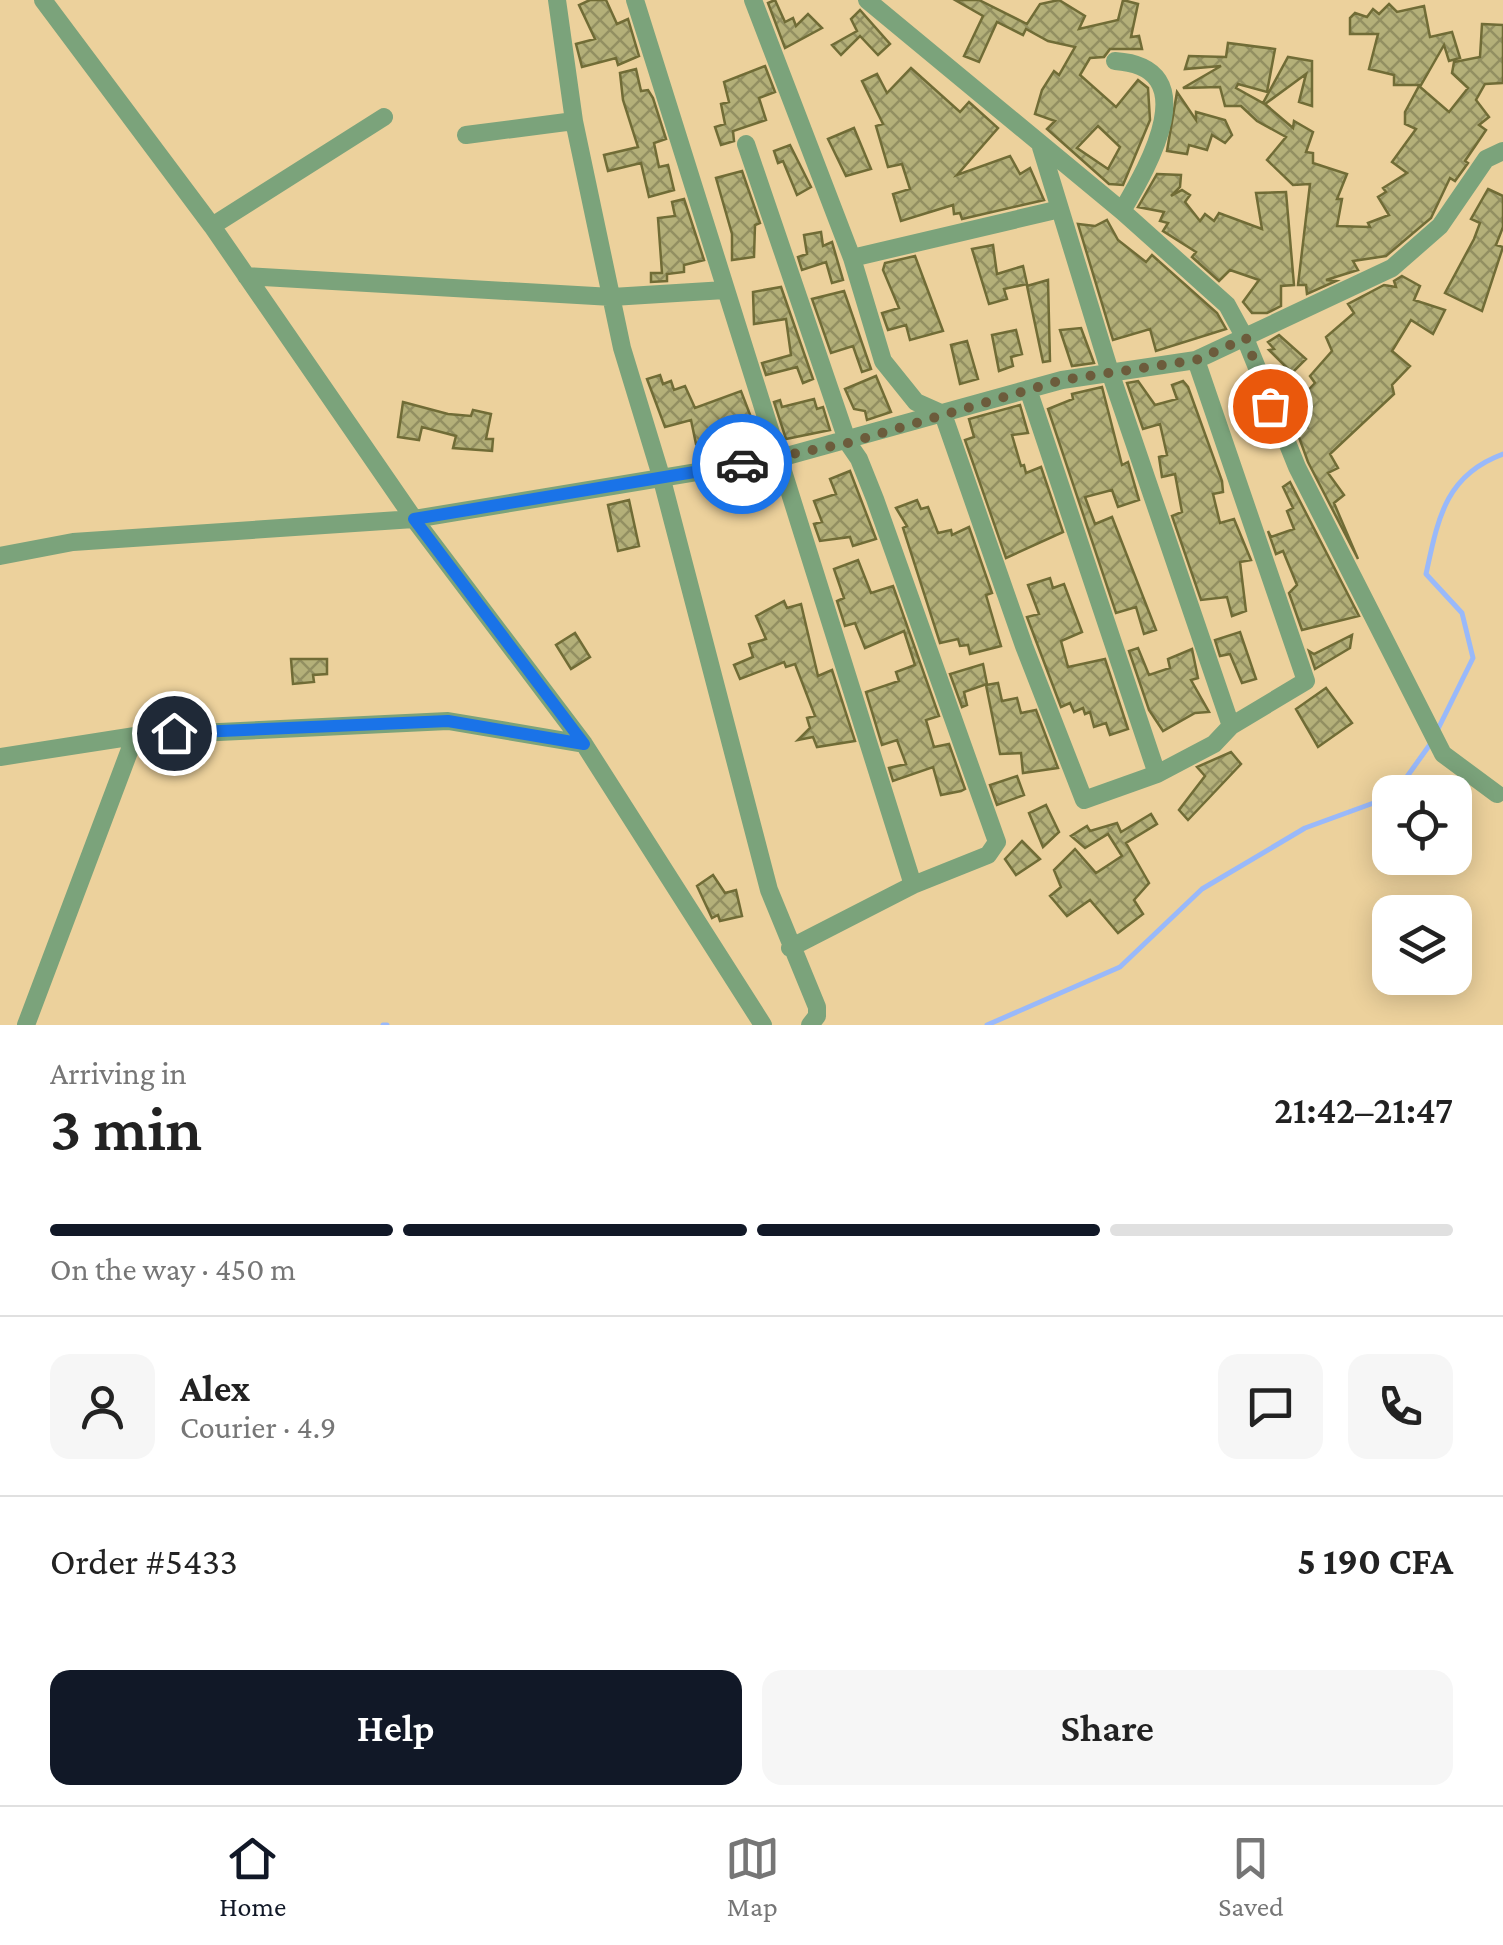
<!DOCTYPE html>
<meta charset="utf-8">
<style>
:root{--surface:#fff;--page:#f6f6f6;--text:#222;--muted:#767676;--line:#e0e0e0;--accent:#111827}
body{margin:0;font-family:"Crimson Pro",serif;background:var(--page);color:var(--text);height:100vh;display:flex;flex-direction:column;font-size:38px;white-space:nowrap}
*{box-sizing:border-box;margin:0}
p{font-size:32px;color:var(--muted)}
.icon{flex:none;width:55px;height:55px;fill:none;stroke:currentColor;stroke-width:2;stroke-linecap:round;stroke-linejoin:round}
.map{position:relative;height:1025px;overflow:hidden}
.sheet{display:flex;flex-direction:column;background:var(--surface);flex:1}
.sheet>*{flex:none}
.fabs{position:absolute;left:1372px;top:775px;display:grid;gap:20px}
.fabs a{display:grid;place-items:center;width:100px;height:100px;border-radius:20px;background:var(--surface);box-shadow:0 5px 25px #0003;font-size:50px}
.pin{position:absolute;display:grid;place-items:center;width:85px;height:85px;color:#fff;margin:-42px;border:5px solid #fff;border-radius:50%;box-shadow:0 2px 10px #0007}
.courier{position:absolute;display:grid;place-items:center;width:100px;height:100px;margin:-50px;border:8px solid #1a73e8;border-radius:50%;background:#fff;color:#222;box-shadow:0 2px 12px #0007}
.summary em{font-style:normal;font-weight:600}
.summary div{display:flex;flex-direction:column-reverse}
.summary{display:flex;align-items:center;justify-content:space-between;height:170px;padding:0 50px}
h1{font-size:65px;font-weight:600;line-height:75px}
.bar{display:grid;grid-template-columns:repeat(4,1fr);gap:15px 10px;align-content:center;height:120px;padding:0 50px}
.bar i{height:12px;border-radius:8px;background:var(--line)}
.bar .current{background:var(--accent)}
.bar p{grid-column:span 4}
.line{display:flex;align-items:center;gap:25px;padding:0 50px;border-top:2px solid var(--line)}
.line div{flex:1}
.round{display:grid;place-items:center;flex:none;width:105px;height:105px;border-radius:20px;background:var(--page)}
.action{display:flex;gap:20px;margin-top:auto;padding:20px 50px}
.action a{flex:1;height:115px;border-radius:20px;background:var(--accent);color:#fff;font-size:40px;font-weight:600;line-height:115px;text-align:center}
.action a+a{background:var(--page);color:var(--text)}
.tab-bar{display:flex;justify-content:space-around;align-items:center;height:140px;border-top:2px solid var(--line);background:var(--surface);font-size:28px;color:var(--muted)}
.tab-bar a{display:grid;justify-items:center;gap:5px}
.tab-bar .current{color:var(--accent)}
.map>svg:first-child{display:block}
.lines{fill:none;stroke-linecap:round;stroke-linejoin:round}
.stream{stroke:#99b9fa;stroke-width:5}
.building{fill:url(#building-cross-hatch);stroke:#706c36;stroke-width:2.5;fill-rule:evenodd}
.minor{stroke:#7ba37b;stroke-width:18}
.done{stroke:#6c5c3c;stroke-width:10;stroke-dasharray:0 18}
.route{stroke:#1a73e8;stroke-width:12}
</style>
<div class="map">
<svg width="1503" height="1025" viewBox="0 0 1503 1025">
<defs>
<pattern id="building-cross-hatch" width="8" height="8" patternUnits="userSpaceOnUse" patternTransform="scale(2.5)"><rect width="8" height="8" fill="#b4b079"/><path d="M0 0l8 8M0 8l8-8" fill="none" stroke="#928f61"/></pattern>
</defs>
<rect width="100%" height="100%" fill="#ecd19c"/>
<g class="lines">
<!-- stream -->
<path class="stream" d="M 1436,733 L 1473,658 L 1462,613 L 1426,574 C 1438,519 1445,475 1503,454
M 1396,792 L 1431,743
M 383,1025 L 387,1025
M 987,1025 L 1120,967 L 1202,889 L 1305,828 L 1390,797"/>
</g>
<!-- building -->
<path class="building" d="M 590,0 L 606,0 L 617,24 L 628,19 L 639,56 L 618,65 L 616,58 L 582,67 L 576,44 L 595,39 L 579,5 Z
M 775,0 L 785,22 L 793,18 L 796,26 L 808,14 L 822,28 L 785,48 L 768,3 Z
M 955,0 L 979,0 L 1027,24 L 1040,4 L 1059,0 L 1085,16 L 1079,29 L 1118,20 L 1123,0 L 1138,4 L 1131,37 L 1139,36 L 1142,49 L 1110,49 L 1104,57 L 1090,58 L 1080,75 L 1116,107 L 1138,80 L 1148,88 L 1150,120 L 1123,185 L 1109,184 L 1047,129 L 1055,121 L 1035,114 L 1042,90 L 1054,71 L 1059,75 L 1075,47 L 1048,41 L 1026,29 L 1023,35 L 997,22 L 979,62 L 964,56 L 983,16 ZM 1098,126 L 1120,147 L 1108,169 L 1077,148 Z
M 1389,4 L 1397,12 L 1424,6 L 1430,37 L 1452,32 L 1460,58 L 1449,61 L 1444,45 L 1421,85 L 1394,85 L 1394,75 L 1369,69 L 1378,34 L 1350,34 L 1350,18 L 1355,13 L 1367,17 L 1373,9 L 1379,14 Z
M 860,10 L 890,44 L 878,55 L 860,36 L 841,55 L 832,45 L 857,31 L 851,19 Z
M 1482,24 L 1503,25 L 1503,83 L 1485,84 L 1476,100 L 1489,117 L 1479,125 L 1486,130 L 1465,161 L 1468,163 L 1455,181 L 1450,178 L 1431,218 L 1386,256 L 1353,261 L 1358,270 L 1326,280 L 1336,281 L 1307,294 L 1306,285 L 1298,285 L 1310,184 L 1293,185 L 1267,160 L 1286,137 L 1257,121 L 1241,106 L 1225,106 L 1220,87 L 1183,88 L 1221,66 L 1185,69 L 1189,56 L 1226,57 L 1228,43 L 1275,49 L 1267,92 L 1238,84 L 1236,88 L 1263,103 L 1288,57 L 1312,61 L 1312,106 L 1299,102 L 1306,74 L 1265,104 L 1293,128 L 1294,121 L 1313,132 L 1306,152 L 1313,153 L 1313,163 L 1347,174 L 1337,199 L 1342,199 L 1337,226 L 1370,227 L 1368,223 L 1389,215 L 1378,197 L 1386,192 L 1383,188 L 1407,173 L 1392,162 L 1416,129 L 1405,124 L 1405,112 L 1419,86 L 1449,112 L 1468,88 L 1452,73 L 1454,62 L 1480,57 Z
M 765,66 L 775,92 L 759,98 L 766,120 L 733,131 L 734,141 L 721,145 L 715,127 L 725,124 L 721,104 L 729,102 L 724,82 Z
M 911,68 L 960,112 L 969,102 L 998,128 L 957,175 L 1010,156 L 1020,174 L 1030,168 L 1044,200 L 962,219 L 960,213 L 954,214 L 953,205 L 901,221 L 893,194 L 910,189 L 902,164 L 888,167 L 876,126 L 883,124 L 862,81 L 877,74 L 887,93 Z
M 636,69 L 641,91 L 648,90 L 653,98 L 666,139 L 654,143 L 659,167 L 668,165 L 674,190 L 649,197 L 641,163 L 608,171 L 604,155 L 638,147 L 623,100 L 620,73 Z
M 1177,92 L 1196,120 L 1196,112 L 1225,120 L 1232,135 L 1225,143 L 1212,135 L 1207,150 L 1189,145 L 1187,154 L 1167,151 Z
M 854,128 L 871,169 L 846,176 L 828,139 Z
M 790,145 L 811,187 L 797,195 L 783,161 L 778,163 L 774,151 Z
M 742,171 L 760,223 L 755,225 L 754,257 L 732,260 L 732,234 L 716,178 Z
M 1157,174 L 1181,175 L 1180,187 L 1171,196 L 1182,190 L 1190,195 L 1185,202 L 1200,221 L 1205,214 L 1214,221 L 1219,213 L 1262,229 L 1256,193 L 1286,192 L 1294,285 L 1281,286 L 1281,306 L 1267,313 L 1252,313 L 1243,302 L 1259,280 L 1230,270 L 1219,281 L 1192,257 L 1196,252 L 1163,231 L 1168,223 L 1160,221 L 1164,212 L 1138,207 Z
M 1488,189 L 1503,196 L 1503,227 L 1496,245 L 1503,247 L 1482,311 L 1445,293 L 1474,239 L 1480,223 L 1471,219 Z
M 684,199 L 704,260 L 684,265 L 684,272 L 667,274 L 667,281 L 651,282 L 651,273 L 662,273 L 658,218 L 675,216 L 672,202 Z
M 1107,220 L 1118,240 L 1146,262 L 1152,255 L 1217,313 L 1226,329 L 1156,351 L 1150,329 L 1113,340 L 1078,224 L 1095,226 Z
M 821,232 L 823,246 L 832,242 L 843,280 L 832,283 L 826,262 L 802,270 L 798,257 L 807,254 L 804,235 Z
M 993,245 L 997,274 L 1023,266 L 1027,284 L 1004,289 L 1007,299 L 989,304 L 972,249 Z
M 915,256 L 943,331 L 910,340 L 906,325 L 888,330 L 882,313 L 899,308 L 883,270 L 885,263 Z
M 1402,276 L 1420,286 L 1414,300 L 1445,310 L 1433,334 L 1411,320 L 1392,351 L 1410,366 L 1392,385 L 1394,394 L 1330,454 L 1338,468 L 1328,473 L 1344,495 L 1334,503 L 1358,559 L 1308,462 L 1289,410 L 1315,383 L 1310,376 L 1332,351 L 1326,337 L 1354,313 L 1348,304 L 1384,285 L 1396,287 L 1394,281 Z
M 1048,280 L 1050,361 L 1043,362 L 1027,286 Z
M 781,287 L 813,379 L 803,383 L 797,367 L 766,375 L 762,363 L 791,355 L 786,319 L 754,324 L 753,292 Z
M 844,291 L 871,369 L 862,372 L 853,346 L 831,353 L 812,299 Z
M 1081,328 L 1094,363 L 1072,366 L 1060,330 Z
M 1016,330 L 1022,354 L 1011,357 L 1013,366 L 999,371 L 992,335 Z
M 1279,335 L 1306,359 L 1292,373 L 1269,350 L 1274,349 L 1268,342 Z
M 967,341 L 978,379 L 960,384 L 951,345 Z
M 660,375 L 663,384 L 671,381 L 674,390 L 685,386 L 695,408 L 741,391 L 759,438 L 735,449 L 714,451 L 713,440 L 696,444 L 691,420 L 665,427 L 647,379 Z
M 876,376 L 891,412 L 867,420 L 865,411 L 854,409 L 845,389 Z
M 1138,381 L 1155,405 L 1177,399 L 1172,385 L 1183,381 L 1188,387 L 1222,481 L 1223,492 L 1213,494 L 1220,523 L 1234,519 L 1251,560 L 1240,562 L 1246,611 L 1232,616 L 1227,597 L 1201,600 L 1172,516 L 1182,512 L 1175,474 L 1162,477 L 1159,457 L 1167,455 L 1160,424 L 1143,429 L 1127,383 Z
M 1102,387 L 1122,465 L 1128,462 L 1139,500 L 1118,507 L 1112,490 L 1085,497 L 1095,524 L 1112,517 L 1156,630 L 1144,634 L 1136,607 L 1116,613 L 1048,409 L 1073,399 L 1072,394 Z
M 814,399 L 817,409 L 823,407 L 830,430 L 786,439 L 774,402 L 780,400 L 782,407 Z
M 403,402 L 448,414 L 471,416 L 473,410 L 491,414 L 486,439 L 493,439 L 492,451 L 453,448 L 456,436 L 422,427 L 419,440 L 398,437 Z
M 1020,405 L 1028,433 L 1012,435 L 1021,466 L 1024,465 L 1026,473 L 1041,467 L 1063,532 L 1006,558 L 965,440 L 974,437 L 969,419 Z
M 850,471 L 876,539 L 853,546 L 850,537 L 820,541 L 814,524 L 822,522 L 814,501 L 836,494 L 830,479 Z
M 1290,482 L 1359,616 L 1302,630 L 1289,593 L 1297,585 L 1283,551 L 1276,554 L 1268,531 L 1271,537 L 1294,529 L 1287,511 L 1293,508 L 1283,487 Z
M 629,500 L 639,546 L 618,551 L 608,505 Z
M 917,500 L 921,509 L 928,507 L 938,533 L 951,530 L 952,535 L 969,527 L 992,593 L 986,595 L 1001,646 L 970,654 L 968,645 L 960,646 L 958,639 L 940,643 L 903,528 L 907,526 L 896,508 Z
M 858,560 L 871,593 L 893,586 L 939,716 L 926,720 L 934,747 L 949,744 L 965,789 L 961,791 L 941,795 L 933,767 L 893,781 L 889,768 L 906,764 L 897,740 L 882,745 L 866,692 L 899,681 L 896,672 L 915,665 L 904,631 L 865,648 L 855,623 L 845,626 L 837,601 L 844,598 L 834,569 Z
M 1050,578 L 1053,588 L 1064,584 L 1082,632 L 1061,641 L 1068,667 L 1105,659 L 1128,729 L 1110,735 L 1106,723 L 1094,727 L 1090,712 L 1085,714 L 1083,708 L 1074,712 L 1070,703 L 1061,707 L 1027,617 L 1039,614 L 1028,585 Z
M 784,601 L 787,608 L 801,604 L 818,676 L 832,670 L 855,741 L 817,747 L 813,737 L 798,740 L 810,728 L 807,718 L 815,716 L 795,664 L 786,667 L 784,662 L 740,679 L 734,665 L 753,657 L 749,644 L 766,639 L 756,616 Z
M 1240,632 L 1256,679 L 1242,683 L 1230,654 L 1220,656 L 1215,640 Z
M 575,633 L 590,657 L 571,669 L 556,645 Z
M 1352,635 L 1350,648 L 1315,669 L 1309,651 L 1314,654 Z
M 1138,648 L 1149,675 L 1170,668 L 1168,659 L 1192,649 L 1198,678 L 1191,680 L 1209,712 L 1195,713 L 1163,731 L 1149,710 L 1129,651 Z
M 291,659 L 327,659 L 327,674 L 313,675 L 314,682 L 293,684 Z
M 983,664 L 987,684 L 964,692 L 967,705 L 962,707 L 950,674 Z
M 998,683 L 1002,701 L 1017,698 L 1021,713 L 1036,710 L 1058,768 L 1023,773 L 1021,753 L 1000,754 L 986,685 Z
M 1326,688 L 1352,723 L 1318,747 L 1296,709 Z
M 1231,752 L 1241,764 L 1188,820 L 1179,810 L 1205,776 L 1197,767 Z
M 1017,776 L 1024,795 L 997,805 L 990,785 Z
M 1046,805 L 1059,832 L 1043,847 L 1029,813 Z
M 1151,814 L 1157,824 L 1126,843 L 1149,883 L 1134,900 L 1143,914 L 1118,933 L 1090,900 L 1067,916 L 1050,896 L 1061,887 L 1054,870 L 1075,849 L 1096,873 L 1122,856 L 1108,834 L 1085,848 L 1071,836 L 1087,826 L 1090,831 L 1117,823 L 1121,832 Z
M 1022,841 L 1040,859 L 1016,875 L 1005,859 Z
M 713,875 L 725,893 L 736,890 L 742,916 L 720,921 L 718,915 L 712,918 L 697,886 Z"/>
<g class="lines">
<!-- minor -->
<path class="minor" d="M 43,0 L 212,226 L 414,519 L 584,744 L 763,1025
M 557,0 L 574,121 L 622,348 L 661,476 L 769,890 L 817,1007 L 817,1016 L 810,1025
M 635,0 L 913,885
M 753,0 L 852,258 L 883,361 L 916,402 L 943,414 L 1024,646 L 1084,800 L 1157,774 L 1214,744 L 1231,726 L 1306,681 L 1196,360
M 867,0 L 1122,211 L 1227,305 L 1245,338 L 1297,467 L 1443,754 L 1497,794
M 1115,61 C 1207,67 1147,168 1122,211
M 466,135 L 574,121
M 746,144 L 848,443 L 859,459 L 875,499 L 997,842 L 988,855 L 913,885 L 790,948
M 1041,147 L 1110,372 L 1231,726
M 212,226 L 384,117
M 852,258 L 1060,209
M 246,276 L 612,297 L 725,290
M 1028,389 L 1157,774
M 0,556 L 73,542 L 414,519 L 776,459 L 1062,380 L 1196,360 L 1392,268 L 1440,226 L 1486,159 L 1503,151
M 0,757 L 135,736 L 448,721 L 584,744
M 26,1025 L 135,736"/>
</g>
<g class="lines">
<!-- done -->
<path class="done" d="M 742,464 L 848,443 L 1062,380 L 1196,360 L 1246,338 L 1270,406"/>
<!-- route -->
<path class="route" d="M 174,733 L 448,721 L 584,744 L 414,519 L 742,464"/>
</g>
</svg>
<div class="fabs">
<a><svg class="icon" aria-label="locate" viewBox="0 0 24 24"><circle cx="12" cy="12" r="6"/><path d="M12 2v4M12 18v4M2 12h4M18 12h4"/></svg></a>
<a><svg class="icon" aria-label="layers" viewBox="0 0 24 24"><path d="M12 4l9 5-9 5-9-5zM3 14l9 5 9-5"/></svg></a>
</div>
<div class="pin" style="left:1270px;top:406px;background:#ea580c"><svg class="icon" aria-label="bag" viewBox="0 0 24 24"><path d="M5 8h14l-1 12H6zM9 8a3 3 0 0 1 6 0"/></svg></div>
<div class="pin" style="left:174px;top:733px;background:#1f2937"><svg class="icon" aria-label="home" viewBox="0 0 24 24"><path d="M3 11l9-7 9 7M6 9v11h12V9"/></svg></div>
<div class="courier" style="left:742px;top:464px"><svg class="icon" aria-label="car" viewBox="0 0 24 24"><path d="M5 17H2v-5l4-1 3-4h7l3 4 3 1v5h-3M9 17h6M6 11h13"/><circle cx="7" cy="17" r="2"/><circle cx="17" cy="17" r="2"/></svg></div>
</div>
<section class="sheet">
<div class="summary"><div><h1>3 min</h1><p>Arriving in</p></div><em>21:42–21:47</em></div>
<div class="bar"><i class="current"></i><i class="current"></i><i class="current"></i><i></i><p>On the way · 450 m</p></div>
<div class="line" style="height:180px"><a class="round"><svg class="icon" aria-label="person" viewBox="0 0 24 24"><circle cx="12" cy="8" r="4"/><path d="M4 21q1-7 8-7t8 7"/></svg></a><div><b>Alex</b><p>Courier · 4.9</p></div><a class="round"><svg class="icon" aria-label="chat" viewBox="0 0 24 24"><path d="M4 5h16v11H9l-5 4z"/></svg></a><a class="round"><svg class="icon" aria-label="phone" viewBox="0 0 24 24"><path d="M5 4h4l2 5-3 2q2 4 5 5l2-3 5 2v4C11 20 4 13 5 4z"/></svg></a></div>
<div class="line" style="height:130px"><div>Order #5433</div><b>5 190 CFA</b></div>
<div class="action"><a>Help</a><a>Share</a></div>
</section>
<nav class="tab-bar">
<a class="current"><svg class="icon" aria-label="home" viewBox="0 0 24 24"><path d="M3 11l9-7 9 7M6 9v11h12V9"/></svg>Home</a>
<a><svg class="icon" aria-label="map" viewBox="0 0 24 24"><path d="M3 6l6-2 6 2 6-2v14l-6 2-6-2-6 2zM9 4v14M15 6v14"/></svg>Map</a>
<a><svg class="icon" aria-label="saved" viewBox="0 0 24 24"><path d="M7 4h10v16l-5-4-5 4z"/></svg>Saved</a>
</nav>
